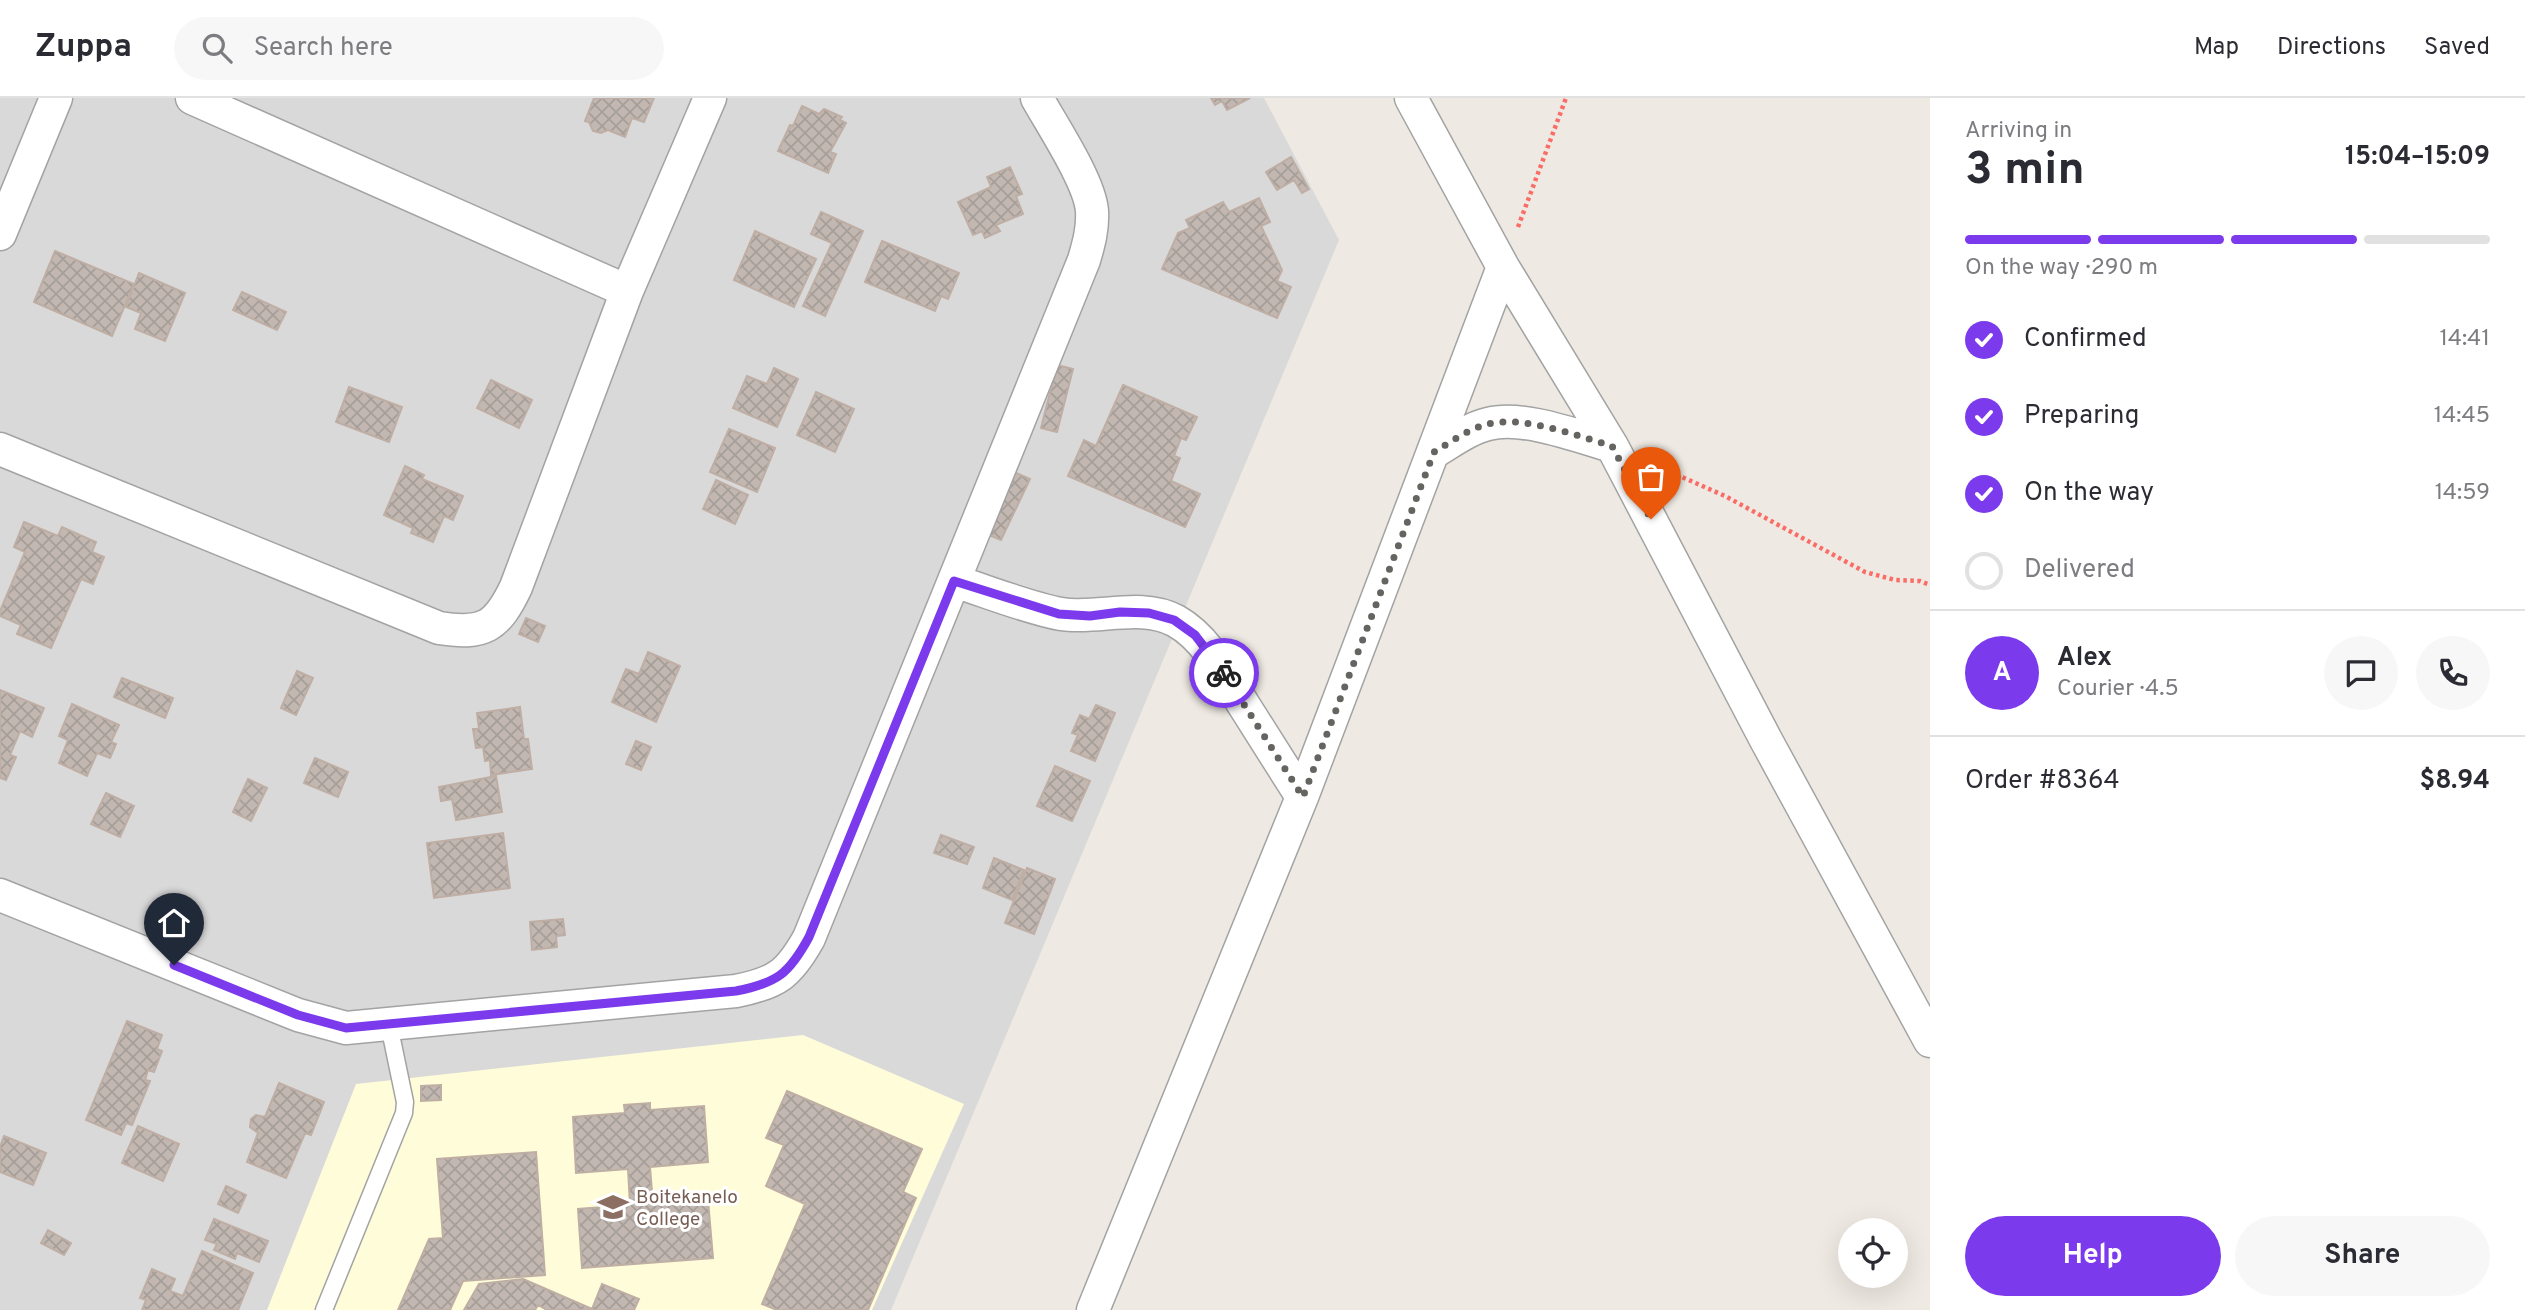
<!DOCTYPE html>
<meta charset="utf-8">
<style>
:root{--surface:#fff;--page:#f7f7f7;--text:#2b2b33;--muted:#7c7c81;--line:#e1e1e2;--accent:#7c3aed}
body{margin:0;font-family:Overpass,sans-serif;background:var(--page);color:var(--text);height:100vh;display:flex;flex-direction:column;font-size:26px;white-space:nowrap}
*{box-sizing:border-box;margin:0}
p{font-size:23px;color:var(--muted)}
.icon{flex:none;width:38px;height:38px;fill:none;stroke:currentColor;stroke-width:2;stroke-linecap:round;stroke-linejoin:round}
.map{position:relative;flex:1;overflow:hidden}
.panel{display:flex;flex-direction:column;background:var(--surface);width:595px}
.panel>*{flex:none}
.fabs{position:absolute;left:1838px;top:1120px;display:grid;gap:14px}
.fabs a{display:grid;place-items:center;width:70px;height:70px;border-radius:50%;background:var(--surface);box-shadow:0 7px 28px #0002;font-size:35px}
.pin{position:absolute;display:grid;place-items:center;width:60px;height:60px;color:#fff;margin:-72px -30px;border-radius:50% 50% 50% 0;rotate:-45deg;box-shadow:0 0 7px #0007}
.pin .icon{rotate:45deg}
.courier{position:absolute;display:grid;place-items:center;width:70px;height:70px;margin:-35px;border:5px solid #7c3aed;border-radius:50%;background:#fff;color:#222;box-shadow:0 2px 9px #0007}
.headline em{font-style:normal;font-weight:700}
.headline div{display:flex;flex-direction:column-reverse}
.headline{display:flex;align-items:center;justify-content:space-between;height:119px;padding:0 35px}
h1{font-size:46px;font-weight:700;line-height:52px}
.bar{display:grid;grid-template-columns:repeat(4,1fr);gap:10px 7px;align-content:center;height:84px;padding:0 35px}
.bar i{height:9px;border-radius:5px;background:var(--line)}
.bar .current{background:var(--accent)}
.bar p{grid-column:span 4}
.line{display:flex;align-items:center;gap:18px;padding:0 35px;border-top:2px solid var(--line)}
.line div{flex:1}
.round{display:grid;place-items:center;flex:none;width:74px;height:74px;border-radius:37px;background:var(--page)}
ol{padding:0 35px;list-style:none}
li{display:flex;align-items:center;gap:21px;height:77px}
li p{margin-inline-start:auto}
li .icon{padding:7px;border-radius:50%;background:var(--accent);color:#fff;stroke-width:4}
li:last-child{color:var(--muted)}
li i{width:38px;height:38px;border:4px solid var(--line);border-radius:50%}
.cta{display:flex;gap:14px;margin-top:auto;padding:14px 35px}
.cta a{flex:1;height:80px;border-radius:42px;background:var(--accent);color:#fff;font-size:28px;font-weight:700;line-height:80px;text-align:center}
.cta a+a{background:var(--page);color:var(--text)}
header{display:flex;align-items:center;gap:42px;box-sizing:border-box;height:98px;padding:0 35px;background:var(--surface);border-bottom:2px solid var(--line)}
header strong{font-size:33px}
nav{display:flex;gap:38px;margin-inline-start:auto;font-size:24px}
.search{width:490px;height:63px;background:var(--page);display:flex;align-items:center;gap:18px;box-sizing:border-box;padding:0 24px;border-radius:38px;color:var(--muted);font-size:26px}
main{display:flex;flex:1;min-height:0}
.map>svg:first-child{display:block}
.residential{fill:#dad9d9}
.education{fill:#fffdd9}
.building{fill:url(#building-cross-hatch);stroke:#bfaea4;stroke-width:2}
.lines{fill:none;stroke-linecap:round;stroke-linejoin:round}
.service-casing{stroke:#a3a3a3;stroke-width:19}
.minor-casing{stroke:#a3a3a3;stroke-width:35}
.path{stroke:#fa6d66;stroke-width:4.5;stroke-dasharray:3.5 3.5;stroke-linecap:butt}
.service{stroke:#fff;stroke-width:16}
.minor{stroke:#fff;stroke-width:32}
.done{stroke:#666461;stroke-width:7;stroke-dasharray:0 12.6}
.route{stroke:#7c3aed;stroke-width:9}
.labels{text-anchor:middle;stroke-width:6;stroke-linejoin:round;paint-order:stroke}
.education-label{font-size:19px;fill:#785e54;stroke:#fff;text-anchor:start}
</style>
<header>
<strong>Zuppa</strong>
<div class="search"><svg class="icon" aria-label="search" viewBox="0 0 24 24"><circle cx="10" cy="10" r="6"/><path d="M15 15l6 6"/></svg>Search here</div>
<nav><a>Map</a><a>Directions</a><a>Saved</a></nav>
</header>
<main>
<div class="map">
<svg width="1930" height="1212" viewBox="0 0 1930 1212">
<defs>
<pattern id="building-cross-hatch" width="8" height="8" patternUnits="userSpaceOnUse" patternTransform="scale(1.75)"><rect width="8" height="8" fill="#c2b8b1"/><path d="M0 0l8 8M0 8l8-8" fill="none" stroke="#a69e98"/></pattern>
</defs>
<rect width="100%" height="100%" fill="#eee9e2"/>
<!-- residential -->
<path class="residential" d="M 0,0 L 1264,0 L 1339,142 L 891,1212 L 0,1212 Z"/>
<!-- education -->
<path class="education" d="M 803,937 L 964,1006 L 872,1212 L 267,1212 L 356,986 Z"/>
<!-- building -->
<path class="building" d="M 594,0 L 654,0 L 644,24 L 632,20 L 625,39 L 608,32 L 601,35 L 593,33 L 589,24 L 585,23 Z
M 1211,0 L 1250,0 L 1227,12 L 1222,3 L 1215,7 Z
M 802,8 L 819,16 L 824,11 L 842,19 L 840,22 L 846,25 L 830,54 L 836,56 L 828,75 L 778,53 L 790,27 L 793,28 Z
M 1291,59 L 1309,91 L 1302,95 L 1294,82 L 1277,92 L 1266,74 Z
M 1010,69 L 1022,96 L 1016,98 L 1023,116 L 996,127 L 1000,133 L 985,140 L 982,133 L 973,137 L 958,104 L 991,89 L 987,79 Z
M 1259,100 L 1270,124 L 1261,128 L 1282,172 L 1277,183 L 1291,189 L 1277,220 L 1162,171 L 1178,135 L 1190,130 L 1186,122 L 1223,104 L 1229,114 Z
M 821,114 L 863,133 L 825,218 L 803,208 L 832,145 L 811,136 Z
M 755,133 L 816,161 L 794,209 L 734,182 Z
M 882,143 L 959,175 L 948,201 L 941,198 L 935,213 L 865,184 Z
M 55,153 L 134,186 L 112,238 L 34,204 Z
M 139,175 L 185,195 L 165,243 L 135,231 L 141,215 L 126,209 Z
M 242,194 L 286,214 L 277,232 L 233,212 Z
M 1057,267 L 1073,271 L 1057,334 L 1041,330 Z
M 774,270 L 798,281 L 777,329 L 733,310 L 747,278 L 767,286 Z
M 491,282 L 532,302 L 519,330 L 477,310 Z
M 1123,287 L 1197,319 L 1186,342 L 1181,340 L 1174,358 L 1180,360 L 1171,383 L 1200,396 L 1185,429 L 1068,378 L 1084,342 L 1096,348 Z
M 349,289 L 402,309 L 389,344 L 336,324 Z
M 816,294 L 854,311 L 835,354 L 797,337 Z
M 729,331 L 775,350 L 757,394 L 710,374 Z
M 405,368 L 424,377 L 422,381 L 463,398 L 453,422 L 444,418 L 433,444 L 411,435 L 413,430 L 384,417 Z
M 1014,374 L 1030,381 L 1001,442 L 986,436 Z
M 716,382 L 748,397 L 735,426 L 703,411 Z
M 24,424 L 58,438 L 62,429 L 96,444 L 92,454 L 104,459 L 93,486 L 81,481 L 51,550 L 17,536 L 21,527 L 0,518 L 0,513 L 25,454 L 14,449 Z
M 526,520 L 545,528 L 538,544 L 519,536 Z
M 648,554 L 680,568 L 656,624 L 612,604 L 626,571 L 639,576 Z
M 297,573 L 313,580 L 296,617 L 281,610 Z
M 122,580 L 173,600 L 165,620 L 114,599 Z
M 0,592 L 44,610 L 32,639 L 20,633 L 10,657 L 16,659 L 6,682 L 0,680 Z
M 72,606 L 119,627 L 111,644 L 116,646 L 110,660 L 97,655 L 87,678 L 59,665 L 68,642 L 59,638 Z
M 1096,607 L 1115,615 L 1095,663 L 1071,653 L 1078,637 L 1072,635 L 1080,617 L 1089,621 Z
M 520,609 L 524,641 L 528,641 L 532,671 L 491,677 L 490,662 L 485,663 L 483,649 L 476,650 L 473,631 L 479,631 L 477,615 Z
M 636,643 L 651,649 L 641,672 L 626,666 Z
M 315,660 L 348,674 L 338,699 L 304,685 Z
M 1055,668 L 1090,683 L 1072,723 L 1037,708 Z
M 496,678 L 502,714 L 456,722 L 452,701 L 441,703 L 439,689 Z
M 248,681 L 267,690 L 251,723 L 233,714 Z
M 106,695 L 134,708 L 120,739 L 91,726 Z
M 503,735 L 510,790 L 434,800 L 427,745 Z
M 941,737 L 974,749 L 967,766 L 934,755 Z
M 994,760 L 1024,772 L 1012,802 L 983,790 Z
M 1027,770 L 1055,781 L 1034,836 L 1005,825 Z
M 563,821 L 565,837 L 556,838 L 557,849 L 532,852 L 530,824 Z
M 127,923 L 162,937 L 157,951 L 162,953 L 154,974 L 148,972 L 145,982 L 150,983 L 132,1027 L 126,1025 L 121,1037 L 86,1022 Z
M 279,985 L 324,1004 L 311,1037 L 305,1035 L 286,1080 L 247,1064 L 258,1035 L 250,1029 L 251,1021 L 256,1017 L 265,1019 Z
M 441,987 L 441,1002 L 421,1003 L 421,988 Z
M 787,993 L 922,1051 L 903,1094 L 916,1100 L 868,1212 L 777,1212 L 762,1206 L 805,1106 L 766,1088 L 784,1047 L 766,1040 Z
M 650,1005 L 650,1012 L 704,1008 L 708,1064 L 650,1069 L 653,1106 L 708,1102 L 713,1160 L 582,1170 L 578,1111 L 630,1107 L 628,1071 L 576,1075 L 573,1019 L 625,1015 L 624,1007 Z
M 138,1028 L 179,1046 L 163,1083 L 122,1065 Z
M 4,1038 L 46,1055 L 33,1087 L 0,1074 L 0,1049 Z
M 536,1054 L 545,1177 L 463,1183 L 450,1212 L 398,1212 L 429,1141 L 443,1140 L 437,1061 Z
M 226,1088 L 246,1097 L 238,1115 L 218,1106 Z
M 214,1121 L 268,1143 L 259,1164 L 237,1155 L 235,1161 L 214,1152 L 217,1146 L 205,1142 Z
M 48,1132 L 71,1145 L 64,1157 L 41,1145 Z
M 202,1153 L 253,1175 L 238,1212 L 142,1212 L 146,1202 L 140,1200 L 152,1171 L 175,1181 L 170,1193 L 183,1198 Z
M 523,1181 L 592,1211 L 602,1186 L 639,1201 L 634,1212 L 547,1212 L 538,1207 L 535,1212 L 464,1212 L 479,1186 Z"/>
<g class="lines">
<!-- service casing -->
<g class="service-casing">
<path id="service" d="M 324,1212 L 404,1015 L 405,1004 L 389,927"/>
</g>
<!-- minor casing -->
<g class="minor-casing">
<path id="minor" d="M 192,0 L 627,193
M 1411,0 L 1503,169 L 1612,348 L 1766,642 L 1930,943
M 0,136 L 56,0
M 0,351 L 439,530 C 484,537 497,529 516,489 L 627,193 L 710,0
M 1434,354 C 1451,344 1468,331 1488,326 C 1523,317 1577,338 1612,348
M 954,483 C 986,493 1028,510 1061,516 C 1098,522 1141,504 1176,523 C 1208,541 1226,579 1245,609 C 1264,639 1283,669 1302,699
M 0,797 L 298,917 L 346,930 L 736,893 C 777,885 789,876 809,840 L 1084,162 C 1089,145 1093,130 1092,113 C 1090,84 1052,27 1037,0
M 1093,1212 L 1302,699 L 1503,169"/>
</g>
<!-- path -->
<path class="path" d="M 1518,129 L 1566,0
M 1657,368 L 1725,398 L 1865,474 L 1895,482 L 1920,483 L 1930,487"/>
<!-- service -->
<use href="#service" class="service"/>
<!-- minor -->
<use href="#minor" class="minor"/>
</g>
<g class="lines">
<!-- done -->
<path class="done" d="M 1224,575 L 1303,699 L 1434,354 C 1451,344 1468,331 1488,326 C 1523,317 1577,338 1612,348 L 1651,421"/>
<!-- route -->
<path class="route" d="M 174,867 L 298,917 L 346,930 L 736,893 C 777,885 789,876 809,839 L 954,483 L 1059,516 L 1090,518 L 1120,514 L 1149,515 L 1174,522 L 1195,537 L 1224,575"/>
</g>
<!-- icons -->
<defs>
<g id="university-bare" transform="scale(2.415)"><path d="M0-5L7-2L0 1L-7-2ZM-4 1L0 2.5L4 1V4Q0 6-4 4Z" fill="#8d6e63" stroke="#fff" stroke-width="2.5" paint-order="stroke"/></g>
</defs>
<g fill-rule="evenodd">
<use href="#university-bare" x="613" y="1109"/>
</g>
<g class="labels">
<!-- education labels -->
<g class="education-label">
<text x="636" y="1105">Boitekanelo<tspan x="636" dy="22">College</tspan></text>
</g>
</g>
</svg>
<div class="fabs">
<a><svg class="icon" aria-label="locate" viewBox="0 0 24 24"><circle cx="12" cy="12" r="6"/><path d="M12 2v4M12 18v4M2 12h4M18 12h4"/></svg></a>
</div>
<div class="pin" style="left:1651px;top:421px;background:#ea580c"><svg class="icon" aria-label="bag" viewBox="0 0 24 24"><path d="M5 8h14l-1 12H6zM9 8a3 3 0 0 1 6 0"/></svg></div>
<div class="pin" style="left:174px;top:867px;background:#1f2937"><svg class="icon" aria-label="home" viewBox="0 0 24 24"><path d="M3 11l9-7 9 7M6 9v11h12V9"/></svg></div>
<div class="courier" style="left:1224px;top:575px"><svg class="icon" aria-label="bike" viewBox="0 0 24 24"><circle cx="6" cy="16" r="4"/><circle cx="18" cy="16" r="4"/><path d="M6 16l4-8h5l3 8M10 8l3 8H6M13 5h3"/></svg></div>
</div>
<section class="panel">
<div class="headline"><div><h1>3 min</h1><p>Arriving in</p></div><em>15:04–15:09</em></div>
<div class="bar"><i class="current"></i><i class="current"></i><i class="current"></i><i></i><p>On the way · 290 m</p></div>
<ol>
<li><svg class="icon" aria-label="check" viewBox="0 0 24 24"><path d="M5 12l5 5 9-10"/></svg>Confirmed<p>14:41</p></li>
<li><svg class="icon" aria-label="check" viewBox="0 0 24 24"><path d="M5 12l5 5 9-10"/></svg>Preparing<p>14:45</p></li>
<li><svg class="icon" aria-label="check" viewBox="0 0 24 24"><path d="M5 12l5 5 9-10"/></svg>On the way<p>14:59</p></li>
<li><i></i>Delivered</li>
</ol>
<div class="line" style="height:126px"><b class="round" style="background:var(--accent);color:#fff">A</b><div><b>Alex</b><p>Courier · 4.5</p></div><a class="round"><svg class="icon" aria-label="chat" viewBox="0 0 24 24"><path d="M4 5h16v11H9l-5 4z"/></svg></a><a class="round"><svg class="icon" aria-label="phone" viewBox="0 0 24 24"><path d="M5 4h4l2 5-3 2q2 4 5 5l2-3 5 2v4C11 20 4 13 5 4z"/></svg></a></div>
<div class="line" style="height:91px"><div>Order #8364</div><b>$8.94</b></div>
<div class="cta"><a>Help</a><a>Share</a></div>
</section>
</main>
